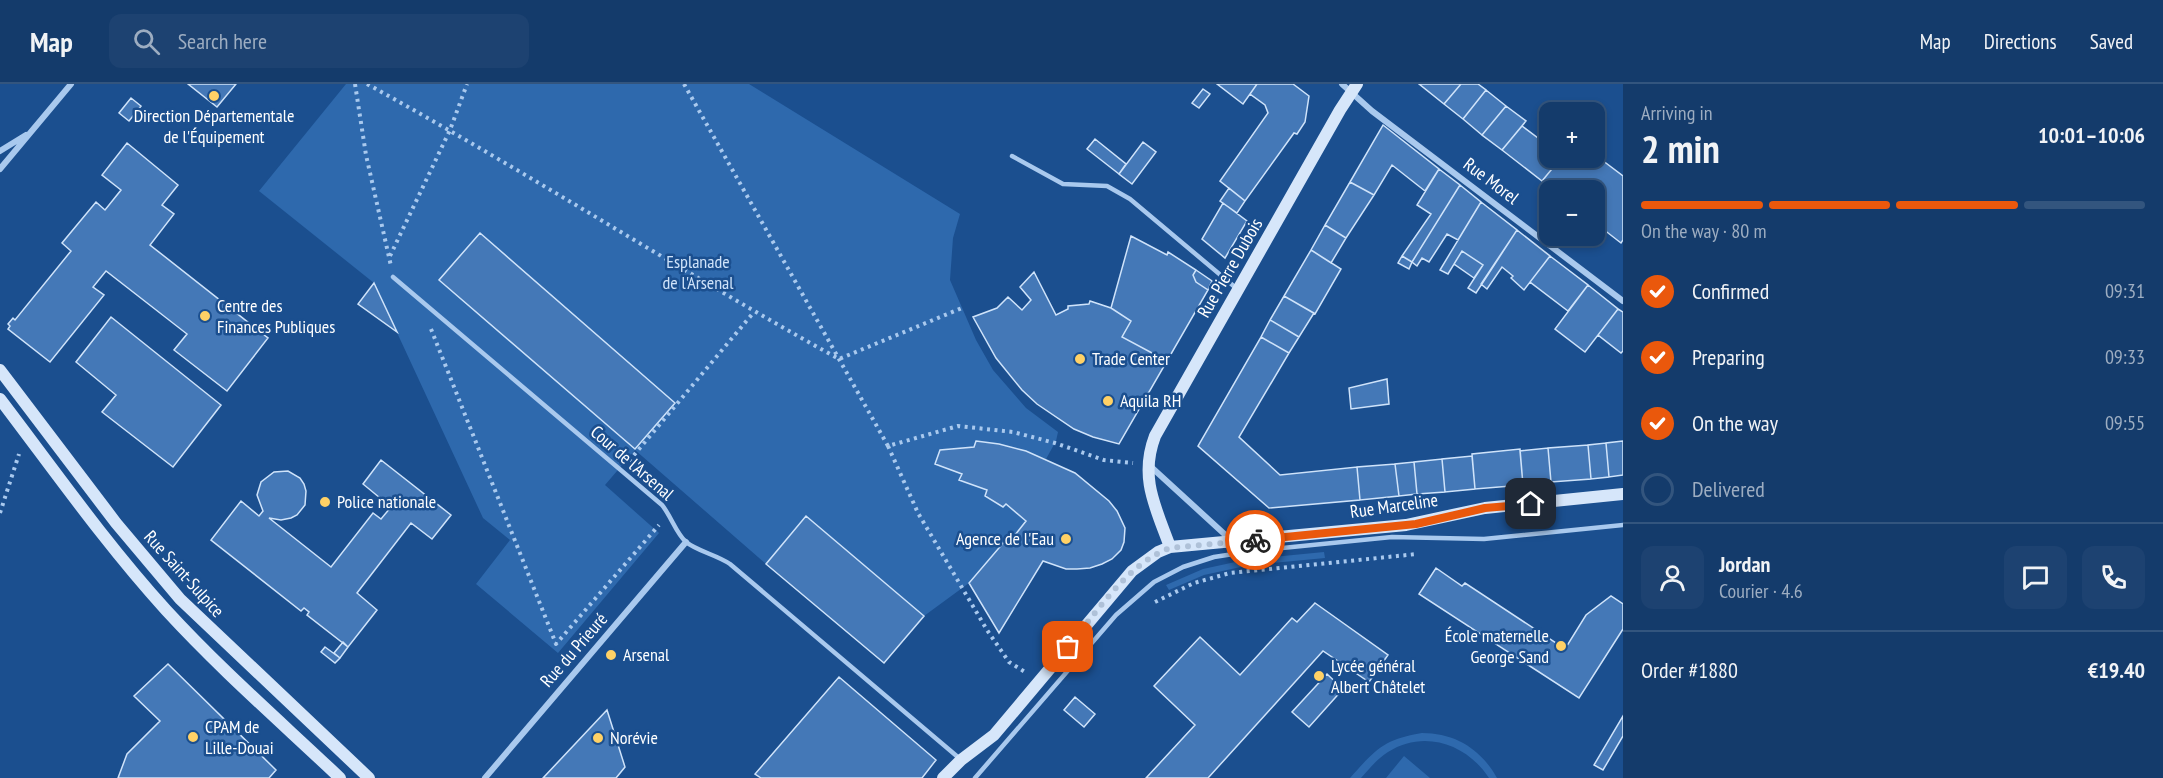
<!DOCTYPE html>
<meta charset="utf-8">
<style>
:root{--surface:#143b6b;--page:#1d4271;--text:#f1f3f6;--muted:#9dadc1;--line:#33557e;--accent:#ea580c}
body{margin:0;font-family:"PT Sans Narrow",sans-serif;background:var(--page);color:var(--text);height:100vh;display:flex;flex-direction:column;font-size:22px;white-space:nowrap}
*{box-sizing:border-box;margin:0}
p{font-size:20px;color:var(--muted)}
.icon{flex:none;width:33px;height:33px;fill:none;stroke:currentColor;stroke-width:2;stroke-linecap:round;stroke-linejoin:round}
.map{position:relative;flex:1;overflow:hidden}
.panel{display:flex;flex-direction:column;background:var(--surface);width:540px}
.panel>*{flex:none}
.fabs{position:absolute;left:1539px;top:18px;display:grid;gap:12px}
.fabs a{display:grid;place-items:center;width:66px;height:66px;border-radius:12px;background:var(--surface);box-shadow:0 3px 9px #0003,0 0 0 2px var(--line);font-size:30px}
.pin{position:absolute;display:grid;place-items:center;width:51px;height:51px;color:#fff;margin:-26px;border-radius:12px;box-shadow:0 3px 9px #0006}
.courier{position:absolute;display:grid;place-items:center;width:60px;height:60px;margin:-30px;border:4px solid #ea580c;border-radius:50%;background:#fff;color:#222;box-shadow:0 2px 8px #0007}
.headline em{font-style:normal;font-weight:700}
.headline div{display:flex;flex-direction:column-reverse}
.headline{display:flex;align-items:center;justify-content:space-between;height:102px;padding:0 18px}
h1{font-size:39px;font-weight:700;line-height:45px}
.bar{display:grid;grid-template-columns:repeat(4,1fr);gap:9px 6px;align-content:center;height:72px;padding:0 18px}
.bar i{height:8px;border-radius:4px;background:var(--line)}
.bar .selected{background:var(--accent)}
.bar p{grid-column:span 4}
.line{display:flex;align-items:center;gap:15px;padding:0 18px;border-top:2px solid var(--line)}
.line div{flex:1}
.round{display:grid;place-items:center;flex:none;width:63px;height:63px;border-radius:12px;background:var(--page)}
ol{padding:0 18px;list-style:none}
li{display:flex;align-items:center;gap:18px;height:66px}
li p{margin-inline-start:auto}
li .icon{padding:6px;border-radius:50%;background:var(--accent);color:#fff;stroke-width:4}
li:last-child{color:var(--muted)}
li i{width:33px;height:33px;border:3px solid var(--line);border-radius:50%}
header{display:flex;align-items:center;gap:36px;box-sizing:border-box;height:84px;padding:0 30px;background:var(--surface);border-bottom:2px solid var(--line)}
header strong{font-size:28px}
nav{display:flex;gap:33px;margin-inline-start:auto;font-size:21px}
.search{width:420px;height:54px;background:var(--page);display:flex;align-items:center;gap:15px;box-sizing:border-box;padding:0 21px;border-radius:12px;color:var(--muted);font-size:22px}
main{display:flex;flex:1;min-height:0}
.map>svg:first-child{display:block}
.green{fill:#2e69ad}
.building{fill:#4478b7;stroke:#cfe3fa;stroke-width:1.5}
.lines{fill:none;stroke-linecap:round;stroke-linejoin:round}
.path{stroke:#a9c9ee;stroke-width:4;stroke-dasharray:3 4.5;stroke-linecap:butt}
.lane{stroke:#a9c9ee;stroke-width:4.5}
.street{stroke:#a9c9ee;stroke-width:6}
.secondary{stroke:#d6e6fa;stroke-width:12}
.done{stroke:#afc1d8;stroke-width:6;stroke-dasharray:0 10.8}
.route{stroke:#ea580c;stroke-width:8}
.poi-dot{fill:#ffd166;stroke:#1b4f8f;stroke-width:2}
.labels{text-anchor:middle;stroke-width:5;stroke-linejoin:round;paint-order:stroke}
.poi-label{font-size:18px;fill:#fff;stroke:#1b4f8f;text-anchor:start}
.street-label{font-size:18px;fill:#fff;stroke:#1b4f8f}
.park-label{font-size:18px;fill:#cfe3fa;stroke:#1b4f8f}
</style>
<header>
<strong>Map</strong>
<div class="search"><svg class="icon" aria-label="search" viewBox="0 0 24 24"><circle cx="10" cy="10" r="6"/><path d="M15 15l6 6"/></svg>Search here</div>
<nav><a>Map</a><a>Directions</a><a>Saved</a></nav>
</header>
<main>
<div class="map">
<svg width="1623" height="694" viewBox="0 0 1623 694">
<rect width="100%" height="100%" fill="#1b4f8f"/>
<!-- green -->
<path class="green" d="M 346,0 L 749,0 L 960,130 L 953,154 L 950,196 L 976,256 L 993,286 L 1026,324 L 1058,348 L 1056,357 L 1046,375 L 999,360 L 977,357 L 974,363 L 940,366 L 962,390 L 987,406 L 985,412 L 1002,423 L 1006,420 L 1026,437 L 1015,451 L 1010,451 L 969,499 L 924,532 L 806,432 L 766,480 L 635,366 L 605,401 L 659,449 L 558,569 L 476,500 L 510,456 L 483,434 L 374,199 L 259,107 Z
M 1324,468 L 1325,474 L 1262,480 L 1261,474 Z
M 1249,475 L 1250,481 L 1204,491 L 1169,506 L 1166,501 L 1203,485 Z
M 1422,649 C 1455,649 1481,665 1497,694 L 1489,694 C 1467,660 1424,645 1388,668 C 1377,675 1370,684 1361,694 L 1350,694 C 1375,666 1384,655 1422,649 Z
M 1404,672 L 1430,694 L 1386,694 Z"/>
<!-- building -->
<path class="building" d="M 188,0 L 236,0 L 217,23 Z
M 1217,0 L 1257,0 L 1243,20 Z
M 1257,0 L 1293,0 L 1309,12 L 1305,38 L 1297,50 L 1294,49 L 1245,117 L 1220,97 L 1268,29 L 1265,21 L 1250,10 Z
M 1419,0 L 1461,0 L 1444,20 Z
M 1461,0 L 1478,0 L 1486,6 L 1463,35 L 1444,20 Z
M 1203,5 L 1210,10 L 1199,24 L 1192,19 Z
M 1486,6 L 1506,22 L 1482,51 L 1463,35 Z
M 131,14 L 141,22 L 129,37 L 119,29 Z
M 1506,22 L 1526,37 L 1502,66 L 1482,51 Z
M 1383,41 L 1439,85 L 1425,107 L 1392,81 L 1374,111 L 1350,98 Z
M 1522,42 L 1550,63 L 1550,74 L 1561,74 L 1542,97 L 1502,66 Z
M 1095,55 L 1126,80 L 1119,90 L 1087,65 Z
M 1143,58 L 1156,68 L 1132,100 L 1119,90 Z
M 127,59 L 178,101 L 162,121 L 174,130 L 150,161 L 268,254 L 227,307 L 174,266 L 187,250 L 106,187 L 93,203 L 104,211 L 50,278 L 8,245 L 10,242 L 8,240 L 13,234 L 15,236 L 71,167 L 62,159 L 96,118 L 105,126 L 121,106 L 102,91 Z
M 1594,70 L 1623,92 L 1623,156 L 1621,159 L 1594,138 L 1594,106 L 1554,106 L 1542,97 L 1561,74 L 1594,74 Z
M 1439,85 L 1460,101 L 1412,178 L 1402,172 L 1431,130 L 1417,121 Z
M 1350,98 L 1374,111 L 1346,154 L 1325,141 Z
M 1460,101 L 1481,118 L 1458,156 L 1447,150 L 1429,178 L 1422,174 L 1417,182 L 1412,178 Z
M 1229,104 L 1245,117 L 1237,129 L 1220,117 Z
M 1481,118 L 1517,146 L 1476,209 L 1468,204 L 1483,181 L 1462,167 L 1448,190 L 1440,186 Z
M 1223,119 L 1247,137 L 1225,174 L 1202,155 Z
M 1325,141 L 1346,154 L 1331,179 L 1311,166 Z
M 1517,146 L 1550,172 L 1524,206 L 1511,194 L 1513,192 L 1502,183 L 1487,205 L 1481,200 Z
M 480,149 L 675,319 L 635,365 L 439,196 Z
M 1131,152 L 1167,171 L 1168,168 L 1196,186 L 1193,191 L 1196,198 L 1208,206 L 1167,277 L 1122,253 L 1131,237 L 1111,224 Z
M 1311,166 L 1341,185 L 1315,230 L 1284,212 Z
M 1462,167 L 1483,181 L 1474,194 L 1454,180 Z
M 1402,172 L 1412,178 L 1409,185 L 1398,179 Z
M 1550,172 L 1588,201 L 1568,227 L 1530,198 Z
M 1196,186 L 1212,197 L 1208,206 L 1196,198 L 1193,191 Z
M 1034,188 L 1056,231 L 1068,225 L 1068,222 L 1089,220 L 1090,217 L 1111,224 L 1131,237 L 1122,253 L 1167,277 L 1119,360 L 1093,353 L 1074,345 L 1037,320 L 1022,306 L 996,274 L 973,233 L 997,224 L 1008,213 L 1022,226 L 1031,216 L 1020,203 Z
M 374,199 L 397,248 L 358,220 Z
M 1588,201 L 1618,225 L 1585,268 L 1555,245 Z
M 1284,212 L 1314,229 L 1299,253 L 1270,236 Z
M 1618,225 L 1623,228 L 1623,267 L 1621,269 L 1598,251 Z
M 111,233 L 221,321 L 173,383 L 102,328 L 116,311 L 76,278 Z
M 1270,236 L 1299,253 L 1289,269 L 1261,253 Z
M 1261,253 L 1289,269 L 1239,353 L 1280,391 L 1357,383 L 1360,416 L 1269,424 L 1198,362 Z
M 1387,295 L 1389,320 L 1351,325 L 1349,304 Z
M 976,357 L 999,360 L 1026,367 L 1075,389 L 1109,417 L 1117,427 L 1125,444 L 1124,458 L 1121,466 L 1112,475 L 1102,480 L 1090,484 L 1077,485 L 1066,485 L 1043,477 L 999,549 L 969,499 L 1010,451 L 1015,451 L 1026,437 L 1006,420 L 1003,423 L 985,412 L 987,406 L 959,396 L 962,390 L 935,380 L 940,366 L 974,363 Z
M 1623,357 L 1623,391 L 1609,393 L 1606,359 Z
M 1606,359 L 1609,393 L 1591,395 L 1588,361 Z
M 1588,361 L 1591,395 L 1551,398 L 1548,364 Z
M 1548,364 L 1551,398 L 1523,401 L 1520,367 Z
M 1520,365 L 1523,401 L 1475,405 L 1472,370 Z
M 1472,372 L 1475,405 L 1445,408 L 1442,375 Z
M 1442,375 L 1445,408 L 1417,410 L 1414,378 Z
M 381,376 L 451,431 L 432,455 L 411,439 L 357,509 L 377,526 L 348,563 L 307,531 L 309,528 L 304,524 L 301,527 L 211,456 L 241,417 L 259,432 L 263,427 L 257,411 L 261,398 L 274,388 L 288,387 L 300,394 L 304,400 L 306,407 L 305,421 L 297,431 L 291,434 L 281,436 L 269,434 L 331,483 L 373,429 L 381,435 L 391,423 L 363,400 Z
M 1414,378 L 1417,410 L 1399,412 L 1395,380 Z
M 1395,380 L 1399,412 L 1360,416 L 1357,383 Z
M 806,432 L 924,532 L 884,579 L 766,480 Z
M 1436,484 L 1462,502 L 1465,499 L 1565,565 L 1586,531 L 1611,512 L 1623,520 L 1623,545 L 1579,614 L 1419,510 Z
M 1315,519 L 1388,571 L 1369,598 L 1323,567 L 1208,694 L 1146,694 L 1195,641 L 1154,602 L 1200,553 L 1240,591 L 1292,534 L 1297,538 Z
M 343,558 L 348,563 L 340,574 L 334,569 Z
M 325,563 L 340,574 L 335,579 L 321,568 Z
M 168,580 L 276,686 L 269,694 L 118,694 L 127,670 L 160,637 L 134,612 Z
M 1327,590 L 1343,605 L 1309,643 L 1292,628 Z
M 839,593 L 936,676 L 922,694 L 761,694 L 755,690 Z
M 1075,613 L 1095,630 L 1084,643 L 1064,626 Z
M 607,626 L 625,683 L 616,694 L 543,694 Z
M 1623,632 L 1623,652 L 1603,686 L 1594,681 Z"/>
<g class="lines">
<!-- path -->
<path class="path" d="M 355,0 L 366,71 L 391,182
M 367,0 C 527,88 680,187 839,275 L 962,224
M 684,0 L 888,362 L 958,342 L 1013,348 L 1055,359 L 1104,376 L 1133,379
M 390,172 L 450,46 L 467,0
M 431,245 L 556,560 L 659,441
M 888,362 L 918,429 L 987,546 L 1009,578 L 1025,588
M 629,377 L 754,228
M 0,429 L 19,370
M 1155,518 L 1194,499 L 1230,489 L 1417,470"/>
<!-- lane -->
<path class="lane" d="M 1012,72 L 1063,100 L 1107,102 L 1130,115 L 1236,204
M 393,193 L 662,421 C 671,432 676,449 686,458 C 697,467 717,471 730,480 L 959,674
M 975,694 L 1116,531 L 1154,498 L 1183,483 L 1214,473 L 1253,467 L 1392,453 L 1484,455 L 1623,441"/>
<!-- street -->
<path class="street" d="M 1342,0 L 1372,27 L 1623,217
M 0,67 L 26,51
M 0,85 L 71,0
M 1149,381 L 1232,457
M 485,694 L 686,458"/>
<!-- secondary -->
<path class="secondary" d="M 0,286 L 116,439 L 180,515 L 369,694
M 0,315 C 54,386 106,460 166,526 C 221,586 282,639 340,694
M 1170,463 C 1156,424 1139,394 1155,352 L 1340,26 L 1357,0
M 943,694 L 961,676 L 994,651 L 1132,487 L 1158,468 L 1170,463 L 1406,441 L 1485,424 L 1623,410"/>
</g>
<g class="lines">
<!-- done -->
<path class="done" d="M 1068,563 C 1096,529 1128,479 1170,464 L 1255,456"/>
<!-- route -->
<path class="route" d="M 1255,456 L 1416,440 L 1485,424 L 1531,420"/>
</g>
<!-- markers -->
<g class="poi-dot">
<circle cx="214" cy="12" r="6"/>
<circle cx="205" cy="232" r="6"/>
<circle cx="1080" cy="275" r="6"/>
<circle cx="1108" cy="317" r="6"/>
<circle cx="325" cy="418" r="6"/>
<circle cx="1066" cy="455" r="6"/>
<circle cx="1561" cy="562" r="6"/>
<circle cx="611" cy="571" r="6"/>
<circle cx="1319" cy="592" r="6"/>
<circle cx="193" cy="653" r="6"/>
<circle cx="598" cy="654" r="6"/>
</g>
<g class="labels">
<!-- poi labels -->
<g class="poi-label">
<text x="214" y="38" text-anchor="middle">Direction Départementale<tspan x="214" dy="21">de l'Équipement</tspan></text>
<text x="217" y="228">Centre des<tspan x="217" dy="21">Finances Publiques</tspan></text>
<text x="1092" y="281">Trade Center</text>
<text x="1120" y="323">Aquila RH</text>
<text x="337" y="424">Police nationale</text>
<text x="1054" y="461" text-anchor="end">Agence de l'Eau</text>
<text x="1549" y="558" text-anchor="end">École maternelle<tspan x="1549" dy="21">George Sand</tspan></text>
<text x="623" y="577">Arsenal</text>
<text x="1331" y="588">Lycée général<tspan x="1331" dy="21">Albert Châtelet</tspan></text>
<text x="205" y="649">CPAM de<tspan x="205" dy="21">Lille-Douai</tspan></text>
<text x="610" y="660">Norévie</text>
</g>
<!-- street labels -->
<g class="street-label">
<text transform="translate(1491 97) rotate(37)" y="6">Rue Morel</text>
<text transform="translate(1230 184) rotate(-60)" y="6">Rue Pierre Dubois</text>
<text transform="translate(632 379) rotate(41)" y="6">Cour de l'Arsenal</text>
<text transform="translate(1394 422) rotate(-8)" y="6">Rue Marceline</text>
<text transform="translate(184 490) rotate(48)" y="6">Rue Saint-Sulpice</text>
<text transform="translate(574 566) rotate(-49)" y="6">Rue du Prieuré</text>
</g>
<!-- park labels -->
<g class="park-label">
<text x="698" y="184">Esplanade<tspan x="698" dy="21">de l'Arsenal</tspan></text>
</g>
</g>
</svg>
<div class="fabs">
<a>+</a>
<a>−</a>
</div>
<div class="pin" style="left:1068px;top:563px;background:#ea580c"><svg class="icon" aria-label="bag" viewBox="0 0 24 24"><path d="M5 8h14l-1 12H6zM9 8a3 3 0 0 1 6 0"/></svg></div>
<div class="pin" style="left:1531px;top:420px;background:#1f2937"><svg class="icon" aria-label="home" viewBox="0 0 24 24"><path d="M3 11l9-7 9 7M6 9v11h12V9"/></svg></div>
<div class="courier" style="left:1255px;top:456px"><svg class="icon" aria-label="bike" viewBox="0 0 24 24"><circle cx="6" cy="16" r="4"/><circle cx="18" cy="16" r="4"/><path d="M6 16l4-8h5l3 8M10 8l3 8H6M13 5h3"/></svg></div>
</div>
<section class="panel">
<div class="headline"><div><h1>2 min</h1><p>Arriving in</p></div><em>10:01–10:06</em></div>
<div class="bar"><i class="selected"></i><i class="selected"></i><i class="selected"></i><i></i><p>On the way · 80 m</p></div>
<ol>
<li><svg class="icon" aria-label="check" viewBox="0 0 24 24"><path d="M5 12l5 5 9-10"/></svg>Confirmed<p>09:31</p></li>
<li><svg class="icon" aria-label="check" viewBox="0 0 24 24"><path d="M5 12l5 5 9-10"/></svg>Preparing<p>09:33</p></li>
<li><svg class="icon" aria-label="check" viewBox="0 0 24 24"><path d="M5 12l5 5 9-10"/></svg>On the way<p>09:55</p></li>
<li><i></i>Delivered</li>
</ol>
<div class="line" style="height:108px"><a class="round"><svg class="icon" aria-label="person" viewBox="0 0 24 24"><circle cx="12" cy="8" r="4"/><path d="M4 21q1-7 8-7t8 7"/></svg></a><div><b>Jordan</b><p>Courier · 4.6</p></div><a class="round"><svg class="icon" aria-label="chat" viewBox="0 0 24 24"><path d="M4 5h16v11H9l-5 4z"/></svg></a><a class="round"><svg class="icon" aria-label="phone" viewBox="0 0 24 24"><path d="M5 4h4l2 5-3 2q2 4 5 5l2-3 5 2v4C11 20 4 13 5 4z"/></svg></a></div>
<div class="line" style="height:78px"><div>Order #1880</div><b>€19.40</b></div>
</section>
</main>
